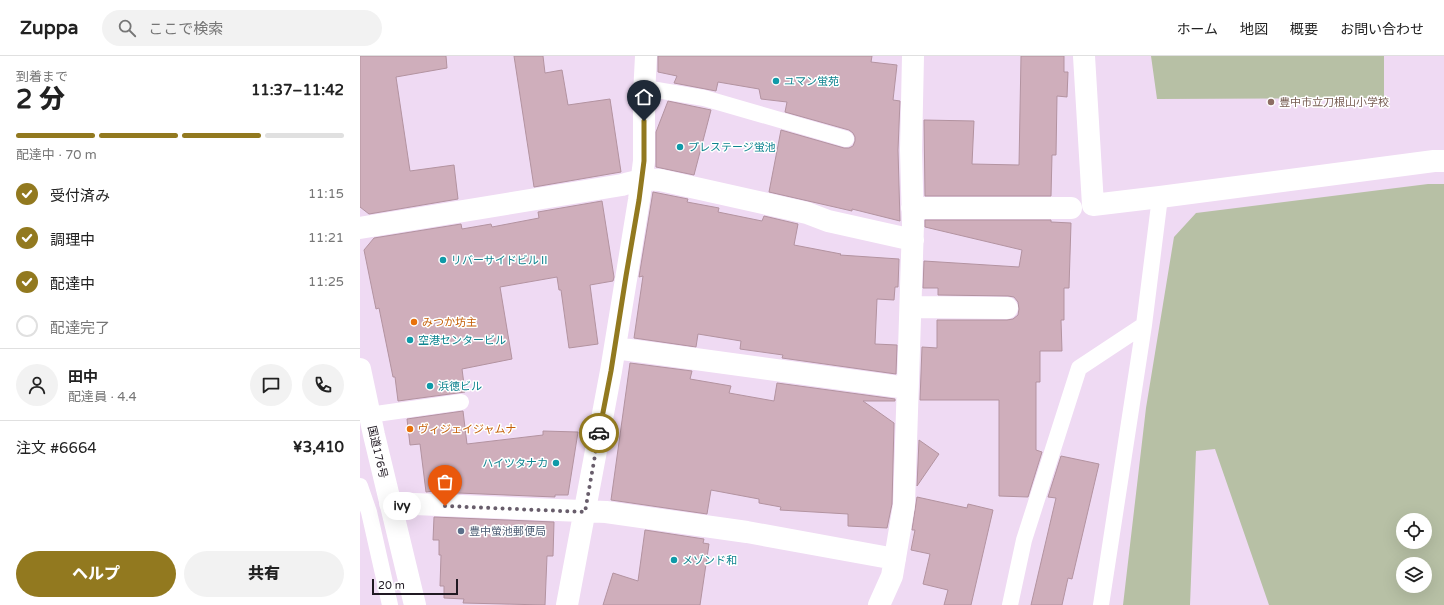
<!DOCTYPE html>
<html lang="ja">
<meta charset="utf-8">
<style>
:root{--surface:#fff;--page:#f2f2f2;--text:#222;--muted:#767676;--line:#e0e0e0;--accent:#92791f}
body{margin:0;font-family:"Varela Round","Noto Sans JP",sans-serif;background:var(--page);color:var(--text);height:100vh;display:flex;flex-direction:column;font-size:15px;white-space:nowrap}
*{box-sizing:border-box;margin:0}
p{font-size:13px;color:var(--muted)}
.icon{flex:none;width:22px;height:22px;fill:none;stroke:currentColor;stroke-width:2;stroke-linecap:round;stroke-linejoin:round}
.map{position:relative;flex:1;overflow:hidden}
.side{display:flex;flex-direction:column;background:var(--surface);width:360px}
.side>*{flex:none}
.fabs{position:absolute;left:1036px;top:457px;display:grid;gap:8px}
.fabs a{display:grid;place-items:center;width:36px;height:36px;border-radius:50%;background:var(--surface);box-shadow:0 4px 16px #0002;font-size:20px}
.scale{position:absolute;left:12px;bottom:10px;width:86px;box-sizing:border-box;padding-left:4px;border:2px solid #201922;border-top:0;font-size:11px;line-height:14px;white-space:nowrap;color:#201922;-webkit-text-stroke:3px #fff;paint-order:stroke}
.pin{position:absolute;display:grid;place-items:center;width:34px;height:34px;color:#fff;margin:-41px -17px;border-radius:50% 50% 50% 0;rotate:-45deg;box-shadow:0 0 4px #0007}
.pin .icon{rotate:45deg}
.courier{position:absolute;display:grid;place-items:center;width:40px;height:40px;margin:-20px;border:3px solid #92791f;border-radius:50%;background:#fff;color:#222;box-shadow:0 1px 5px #0007}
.bubble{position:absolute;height:28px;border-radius:14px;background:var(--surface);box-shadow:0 4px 16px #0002;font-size:13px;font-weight:800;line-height:28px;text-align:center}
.headline em{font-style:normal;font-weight:800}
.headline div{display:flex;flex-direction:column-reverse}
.headline{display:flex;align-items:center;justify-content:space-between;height:68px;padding:0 16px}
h1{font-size:26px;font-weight:800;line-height:30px}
.bar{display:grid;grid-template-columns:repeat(4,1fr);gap:6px 4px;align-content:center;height:48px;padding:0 16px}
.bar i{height:5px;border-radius:3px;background:var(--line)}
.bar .current{background:var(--accent)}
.bar p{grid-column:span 4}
.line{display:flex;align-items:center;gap:10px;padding:0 16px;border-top:1px solid var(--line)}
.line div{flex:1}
.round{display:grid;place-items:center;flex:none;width:42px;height:42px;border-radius:21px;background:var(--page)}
ol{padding:0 16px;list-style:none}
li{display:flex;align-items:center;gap:12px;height:44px}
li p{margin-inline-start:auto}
li .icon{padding:4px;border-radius:50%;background:var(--accent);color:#fff;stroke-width:4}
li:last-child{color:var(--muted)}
li i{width:22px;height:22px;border:2px solid var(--line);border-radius:50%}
.primary-button{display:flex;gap:8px;margin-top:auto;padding:8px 16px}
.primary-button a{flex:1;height:46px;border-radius:24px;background:var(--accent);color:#fff;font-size:16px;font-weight:800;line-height:46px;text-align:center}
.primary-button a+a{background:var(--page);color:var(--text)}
header{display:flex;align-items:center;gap:24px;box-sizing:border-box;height:56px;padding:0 20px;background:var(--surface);border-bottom:1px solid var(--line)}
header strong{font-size:19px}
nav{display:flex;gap:22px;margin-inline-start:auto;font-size:14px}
.search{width:280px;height:36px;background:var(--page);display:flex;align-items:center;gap:10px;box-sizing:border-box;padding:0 14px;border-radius:22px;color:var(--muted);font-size:15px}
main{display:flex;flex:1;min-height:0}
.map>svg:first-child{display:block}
.green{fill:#b7c0a5;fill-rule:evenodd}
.building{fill:#cfaebb;stroke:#b393a0}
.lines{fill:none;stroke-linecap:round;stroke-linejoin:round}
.lane{stroke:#fff;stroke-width:16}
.street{stroke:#fff;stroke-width:22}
.highway{stroke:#fff;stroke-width:22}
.done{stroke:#685d6b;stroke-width:4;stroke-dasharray:0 7.2}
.route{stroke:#92791f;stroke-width:5}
.culture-dot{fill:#0f9aa8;stroke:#fff;stroke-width:1.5}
.education-dot{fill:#8d6e63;stroke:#fff;stroke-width:1.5}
.food-dot{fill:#e8710a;stroke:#fff;stroke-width:1.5}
.service-dot{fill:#5c6f8a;stroke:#fff;stroke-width:1.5}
.labels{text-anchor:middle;stroke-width:3;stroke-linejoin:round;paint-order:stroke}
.culture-label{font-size:11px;fill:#0d838f;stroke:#fff;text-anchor:start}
.education-label{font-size:11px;fill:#785e54;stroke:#fff;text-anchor:start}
.food-label{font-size:11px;fill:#c56008;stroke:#fff;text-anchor:start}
.street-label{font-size:11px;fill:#201922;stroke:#fff}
.service-label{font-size:11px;fill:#4e5e75;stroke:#fff;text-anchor:start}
</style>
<header>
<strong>Zuppa</strong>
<div class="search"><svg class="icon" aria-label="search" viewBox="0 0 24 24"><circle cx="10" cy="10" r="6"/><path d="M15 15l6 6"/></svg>ここで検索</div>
<nav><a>ホーム</a><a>地図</a><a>概要</a><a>お問い合わせ</a></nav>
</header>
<main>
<section class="side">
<div class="headline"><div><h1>2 分</h1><p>到着まで</p></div><em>11:37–11:42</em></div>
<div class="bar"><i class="current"></i><i class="current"></i><i class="current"></i><i></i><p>配達中 · 70 m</p></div>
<ol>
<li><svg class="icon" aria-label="check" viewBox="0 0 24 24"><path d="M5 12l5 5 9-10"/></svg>受付済み<p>11:15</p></li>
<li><svg class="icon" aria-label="check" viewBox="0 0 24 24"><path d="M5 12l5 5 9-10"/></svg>調理中<p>11:21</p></li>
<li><svg class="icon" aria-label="check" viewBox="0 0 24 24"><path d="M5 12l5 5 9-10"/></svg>配達中<p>11:25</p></li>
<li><i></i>配達完了</li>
</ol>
<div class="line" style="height:72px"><a class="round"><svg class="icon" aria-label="person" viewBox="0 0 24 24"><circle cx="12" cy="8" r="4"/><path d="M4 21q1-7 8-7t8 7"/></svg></a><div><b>田中</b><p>配達員 · 4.4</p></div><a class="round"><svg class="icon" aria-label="chat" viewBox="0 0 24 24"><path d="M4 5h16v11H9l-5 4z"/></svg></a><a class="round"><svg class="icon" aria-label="phone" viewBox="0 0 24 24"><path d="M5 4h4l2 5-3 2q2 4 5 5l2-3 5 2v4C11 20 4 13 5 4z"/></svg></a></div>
<div class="line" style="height:52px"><div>注文 #6664</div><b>¥3,410</b></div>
<div class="primary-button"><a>ヘルプ</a><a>共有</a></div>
</section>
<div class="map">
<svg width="1084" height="549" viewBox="0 0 1084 549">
<rect width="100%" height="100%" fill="#efdaf3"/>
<!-- green -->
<path class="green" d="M 791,0 L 1024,0 L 1024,42 L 797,43 Z
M 1068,128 L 1084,128 L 1084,549 L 909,549 L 855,393 L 836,395 L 830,549 L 763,549 L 786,352 L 814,181 L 836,157 ZM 1043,464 L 1065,464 L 1065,486 L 1043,486 ZM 1043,508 L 1065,508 L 1065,530 L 1043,530 Z"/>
<!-- building -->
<path class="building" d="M 0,0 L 86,0 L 87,12 L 36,21 L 50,115 L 94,109 L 98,143 L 9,158 L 0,151 Z
M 154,0 L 183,0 L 185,17 L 202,14 L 208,49 L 250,43 L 261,116 L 174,131 Z
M 298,0 L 512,0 L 511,6 L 537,9 L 533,44 L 540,45 L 538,94 L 540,165 L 492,153 L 492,155 L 409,136 L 421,74 L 484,92 L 489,92 L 493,90 L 495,85 L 495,81 L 493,77 L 489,74 L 425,56 L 427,46 L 401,43 L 399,33 L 358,26 L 356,35 L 314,27 L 317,20 L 298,16 Z
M 661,0 L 704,0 L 704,16 L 708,16 L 707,41 L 697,40 L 696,99 L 692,99 L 691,140 L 565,140 L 564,64 L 614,65 L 612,108 L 659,109 Z
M 308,45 L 351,54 L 334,119 L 296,111 L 296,76 Z
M 293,136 L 328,143 L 327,146 L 359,152 L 358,156 L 402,165 L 404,160 L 438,168 L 434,189 L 481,198 L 480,199 L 539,203 L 538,231 L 535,231 L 534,244 L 517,243 L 515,288 L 537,289 L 536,318 L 422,302 L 423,299 L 380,293 L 381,285 L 338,278 L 336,291 L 274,282 L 283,220 L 279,221 Z
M 242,145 L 254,221 L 253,225 L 230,229 L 238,288 L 209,292 L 201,234 L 199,234 L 197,221 L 140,231 L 152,303 L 102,313 L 105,336 L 38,345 L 35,321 L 33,321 L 19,252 L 16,253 L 4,194 L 14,182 L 101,168 L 102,173 L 131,168 L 132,171 L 179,162 L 178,156 Z
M 565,164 L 691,164 L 691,166 L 711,167 L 709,232 L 704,232 L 704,264 L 701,264 L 702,295 L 680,295 L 680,326 L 676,326 L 676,394 L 682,396 L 668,441 L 639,440 L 639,344 L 560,344 L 562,291 L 577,292 L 577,264 L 647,264 L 653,263 L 658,259 L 659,253 L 658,246 L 654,241 L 648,240 L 578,239 L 578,232 L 563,232 L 564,205 L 659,211 L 662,194 L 565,171 Z
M 270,307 L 332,315 L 330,323 L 371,330 L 369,337 L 414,345 L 417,327 L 535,343 L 535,345 L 503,345 L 534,367 L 532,448 L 527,472 L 488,470 L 488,458 L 420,454 L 421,451 L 399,447 L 399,443 L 351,434 L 347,458 L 251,444 Z
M 103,355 L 107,388 L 183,379 L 183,375 L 218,376 L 208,439 L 195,439 L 195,441 L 74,436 L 74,435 L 66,436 L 60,388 L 50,389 L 47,363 Z
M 559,384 L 579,398 L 557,430 Z
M 701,400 L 739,408 L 712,523 L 708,522 L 702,549 L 671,549 L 696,442 L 688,441 Z
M 557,441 L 607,452 L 608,448 L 633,454 L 611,549 L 584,549 L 588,534 L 563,528 L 570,498 L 551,494 L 555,474 L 552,474 Z
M 74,461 L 194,466 L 193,500 L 187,500 L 185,549 L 103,547 L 104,543 L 84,542 L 84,530 L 80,530 L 81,499 L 79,499 L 79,484 L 73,484 Z
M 285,474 L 344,483 L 343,487 L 349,488 L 340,549 L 243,549 L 253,517 L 278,525 Z"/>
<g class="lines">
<!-- lane -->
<path class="lane" d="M 285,32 L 344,42 L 486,83
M 9,359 L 101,346
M 0,430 L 9,456 L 30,549
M 650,549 L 664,484 L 719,312 L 784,269
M 741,549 L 784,269 L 800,141"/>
<!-- street -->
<path class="street" d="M 724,0 L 733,149 L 800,141 L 1074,105 L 1084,105
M 552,152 L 711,152
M 0,172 L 262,129 C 275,125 286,122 300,124 L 447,157 L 468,165 L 553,184
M 551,251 L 647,252
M 255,292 L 547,332
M 30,447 L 246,456 L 387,476 L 535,503
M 207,549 L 251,315 L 279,144 L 284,105 L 284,39 L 286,0
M 519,549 L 532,520 L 544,449 L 553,169 L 551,94 L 553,0"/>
<!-- highway -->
<path class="highway" d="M 0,313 L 14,379 L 55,549"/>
</g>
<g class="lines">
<!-- done -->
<path class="done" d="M 85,450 L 225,456 L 239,377"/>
<!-- route -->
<path class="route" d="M 239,377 L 251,315 L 266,220 L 279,144 L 284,105 L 284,65"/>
</g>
<!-- markers -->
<g class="culture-dot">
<circle cx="416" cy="25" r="4"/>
<circle cx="320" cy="91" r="4"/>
<circle cx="83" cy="204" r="4"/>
<circle cx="50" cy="284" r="4"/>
<circle cx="70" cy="330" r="4"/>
<circle cx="196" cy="407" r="4"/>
<circle cx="314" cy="504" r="4"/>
</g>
<circle class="education-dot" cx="911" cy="46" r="4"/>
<g class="food-dot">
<circle cx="54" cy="266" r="4"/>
<circle cx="50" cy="373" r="4"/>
</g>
<circle class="service-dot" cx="101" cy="475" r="4"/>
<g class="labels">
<!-- culture labels -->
<g class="culture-label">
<text x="424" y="29">ユマン蛍苑</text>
<text x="328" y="95">プレステージ蛍池</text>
<text x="91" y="208">リバーサイドビルⅡ</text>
<text x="58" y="288">空港センタービル</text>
<text x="78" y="334">浜徳ビル</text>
<text x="188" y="411" text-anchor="end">ハイツタナカ</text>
<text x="322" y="508">メゾンド和</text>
</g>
<!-- education labels -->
<g class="education-label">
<text x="919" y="50">豊中市立刀根山小学校</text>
</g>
<!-- food labels -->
<g class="food-label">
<text x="62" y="270">みつか坊主</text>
<text x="58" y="377">ヴィジェイジャムナ</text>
</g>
<!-- street labels -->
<g class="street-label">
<text transform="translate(18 396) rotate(77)" y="4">国道176号</text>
</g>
<!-- service labels -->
<g class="service-label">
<text x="109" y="479">豊中螢池郵便局</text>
</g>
</g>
</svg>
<div class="fabs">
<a><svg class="icon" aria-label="locate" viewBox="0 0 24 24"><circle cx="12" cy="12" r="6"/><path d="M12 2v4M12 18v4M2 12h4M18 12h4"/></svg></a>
<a><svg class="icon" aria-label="layers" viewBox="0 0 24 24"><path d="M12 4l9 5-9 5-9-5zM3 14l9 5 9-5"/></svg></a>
</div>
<div class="scale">20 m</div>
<div class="pin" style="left:85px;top:450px;background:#ea580c"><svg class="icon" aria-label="bag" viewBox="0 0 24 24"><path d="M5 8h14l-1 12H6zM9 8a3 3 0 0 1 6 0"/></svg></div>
<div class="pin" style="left:284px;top:65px;background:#1f2937"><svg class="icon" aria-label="home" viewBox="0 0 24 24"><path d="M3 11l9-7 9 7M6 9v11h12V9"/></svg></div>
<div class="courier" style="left:239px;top:377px"><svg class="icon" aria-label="car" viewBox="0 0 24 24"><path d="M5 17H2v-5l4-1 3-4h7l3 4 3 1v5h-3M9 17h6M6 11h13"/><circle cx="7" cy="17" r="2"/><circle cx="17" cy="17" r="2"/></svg></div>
<div class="bubble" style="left:23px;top:436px;width:38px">ivy</div>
</div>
</main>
